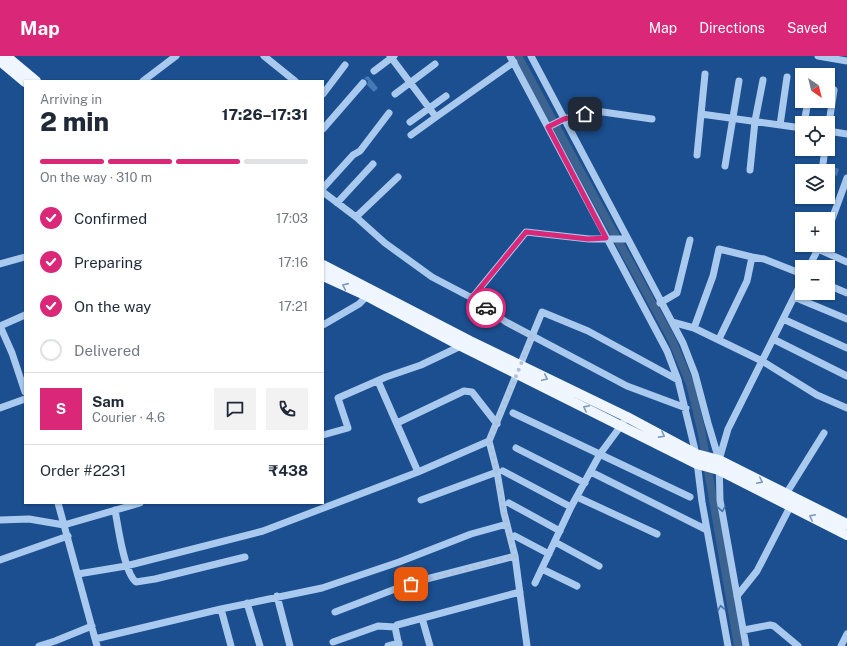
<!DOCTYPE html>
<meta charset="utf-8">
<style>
:root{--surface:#fff;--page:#f2f2f3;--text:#1f2937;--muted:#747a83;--line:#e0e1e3;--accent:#db2777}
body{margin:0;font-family:"Public Sans",sans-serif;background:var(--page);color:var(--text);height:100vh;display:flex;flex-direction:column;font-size:15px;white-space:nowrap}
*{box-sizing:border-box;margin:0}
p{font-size:13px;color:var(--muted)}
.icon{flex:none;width:22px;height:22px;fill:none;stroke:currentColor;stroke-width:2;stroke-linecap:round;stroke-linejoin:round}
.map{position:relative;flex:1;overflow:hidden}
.details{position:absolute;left:24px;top:24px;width:300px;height:424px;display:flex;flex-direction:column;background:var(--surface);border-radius:0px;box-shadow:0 1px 3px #0004}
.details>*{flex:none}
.needle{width:26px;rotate:145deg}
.controls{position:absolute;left:795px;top:12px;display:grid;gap:8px}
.controls a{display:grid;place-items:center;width:40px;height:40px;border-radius:0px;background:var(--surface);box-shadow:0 1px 3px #0004;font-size:20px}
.pin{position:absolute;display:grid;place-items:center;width:34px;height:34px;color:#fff;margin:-17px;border-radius:8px;box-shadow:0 2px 6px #0006}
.courier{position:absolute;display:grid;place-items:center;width:40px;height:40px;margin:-20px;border:3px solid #db2777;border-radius:50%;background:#fff;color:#222;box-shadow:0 1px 5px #0007}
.headline em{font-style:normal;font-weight:800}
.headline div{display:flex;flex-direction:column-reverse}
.headline{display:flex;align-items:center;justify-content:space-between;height:68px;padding:0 16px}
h1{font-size:26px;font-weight:800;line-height:30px}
.bar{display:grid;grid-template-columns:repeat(4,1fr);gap:6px 4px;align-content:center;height:48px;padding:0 16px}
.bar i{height:5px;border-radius:3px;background:var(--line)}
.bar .current{background:var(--accent)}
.bar p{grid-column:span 4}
.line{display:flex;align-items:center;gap:10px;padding:0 16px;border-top:1px solid var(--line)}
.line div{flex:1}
.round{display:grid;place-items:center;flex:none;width:42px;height:42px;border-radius:0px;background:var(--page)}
ol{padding:0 16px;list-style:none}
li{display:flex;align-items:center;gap:12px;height:44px}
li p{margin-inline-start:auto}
li .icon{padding:4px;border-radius:50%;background:var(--accent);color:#fff;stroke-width:4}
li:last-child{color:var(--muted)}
li i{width:22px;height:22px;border:2px solid var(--line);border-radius:50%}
header{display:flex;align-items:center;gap:24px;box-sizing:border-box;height:56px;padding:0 20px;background:var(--accent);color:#fff}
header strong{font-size:19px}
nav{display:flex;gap:22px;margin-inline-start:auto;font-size:14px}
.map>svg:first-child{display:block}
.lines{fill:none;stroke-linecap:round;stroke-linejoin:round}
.canal{stroke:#3c6290;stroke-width:8}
.building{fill:#4478b7}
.minor{stroke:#a9c9ee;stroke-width:7}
.major{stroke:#f0f6ff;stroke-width:10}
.oneway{stroke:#7b9ac1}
.oneway2{stroke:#4674ac}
.done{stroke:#afc1d8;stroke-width:4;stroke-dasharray:0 7.2}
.route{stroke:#db2777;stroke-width:5}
</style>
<header>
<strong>Map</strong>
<nav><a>Map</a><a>Directions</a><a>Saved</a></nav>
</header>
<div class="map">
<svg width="847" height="590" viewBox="0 0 847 590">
<rect width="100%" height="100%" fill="#1b4f8f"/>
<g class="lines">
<!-- canal -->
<path class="canal" d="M 518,0 L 672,284 L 690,328 L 701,373 L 738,590"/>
</g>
<!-- building -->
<path class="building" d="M 368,20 L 378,32 L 374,36 L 367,29 L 368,25 L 364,22 Z
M 831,110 L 839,113 L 837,120 L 829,117 Z"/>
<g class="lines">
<!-- minor -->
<path class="minor" d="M 264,0 L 295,25
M 390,0 L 436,61 L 514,6
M 510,0 L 667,295 L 678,324 L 696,398 L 702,446 L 728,590
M 531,0 L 683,287 L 695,318 L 708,367 L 719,404 L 720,444 L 746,590
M 818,0 L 847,5
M 374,15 L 394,0
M 143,25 L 176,0
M 323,38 L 345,9
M 395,38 L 435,8
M 701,58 L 802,72
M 410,66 L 446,40
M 804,67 L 808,45
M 780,69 L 787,21
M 548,71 L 564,63 L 596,55 L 652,63
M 323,73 L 363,27
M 828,74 L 834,34
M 828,75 L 847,78
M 411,79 L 436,61
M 697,99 L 705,18
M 725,110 L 739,25
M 750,114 L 755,65 L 763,24
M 822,115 L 825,93
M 323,132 L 353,99 L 360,95 L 389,57
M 323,136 L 356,161 L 385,187 L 432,221 L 472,242 L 506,266 L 627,330 L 686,352
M 337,147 L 373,108
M 356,161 L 398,121
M 828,174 L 847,122
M 818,193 L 847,206
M 0,208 L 25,201
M 809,211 L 820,189
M 828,229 L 847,237
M 794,241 L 847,263
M 472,242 L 526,176 L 589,183 L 627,183
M 660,247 L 677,237 L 690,184
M 783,263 L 847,292
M 672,266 L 694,272 L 713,220 L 719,193 L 752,201 L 764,203 L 802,218
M 323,269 L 359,248 L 369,238
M 0,270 L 12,297 L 25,336
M 0,270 L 25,259
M 694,272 L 762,305 L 817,339 L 847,352
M 719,283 L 747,225 L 752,201
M 773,283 L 847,320
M 378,325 L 418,416
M 0,352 L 25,343
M 513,357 L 690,441
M 397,367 L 464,335 L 472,336 L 497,368
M 323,379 L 348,372 L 338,342 L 386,321 L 421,309 L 463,289
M 516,392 L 585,427
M 719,404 L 728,373 L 802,225
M 503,415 L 571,451
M 591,416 L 707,474
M 786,438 L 824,377
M 577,441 L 657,478
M 421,444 L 497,416
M 58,447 L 97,590
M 509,447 L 560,475
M 115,454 C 118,470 124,517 136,526 L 155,523 L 245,501
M 0,464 L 29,463 L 64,469 L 140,447
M 515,480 L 549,498
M 555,486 L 599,510
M 0,504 L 68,480
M 542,513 L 577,530
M 78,518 L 126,510 L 263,475 L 418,416 L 489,385
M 535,527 L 571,451 L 600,398 L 623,367
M 277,540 L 290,590
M 737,540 L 757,515 L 792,447
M 247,547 L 260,590
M 221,553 L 231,590
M 335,556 L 411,527 L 515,500
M 422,562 L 430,590
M 744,574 L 770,569 L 774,570 L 798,590
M 95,583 L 221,553 L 322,532 L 399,506 L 471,478 L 507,468
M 333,586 L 378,570 L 395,571
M 39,590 L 55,585 L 92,570
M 388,590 L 399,587
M 399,590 L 395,571 L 397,569 L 520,536
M 527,590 L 515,500 L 504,457 L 497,416 L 489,385 L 542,256 L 588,275 L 678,324
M 841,590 L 847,578"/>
<!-- major -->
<path class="major" d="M 6,0 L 36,25
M 0,5 L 25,26
M 323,209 L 470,285 L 627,361 L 696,398 L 719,404 L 847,468
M 323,220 L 367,240 L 461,290 L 697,408 L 719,414 L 847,479"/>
</g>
<!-- one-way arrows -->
<defs><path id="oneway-chevron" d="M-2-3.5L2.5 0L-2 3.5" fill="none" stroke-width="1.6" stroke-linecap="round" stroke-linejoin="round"/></defs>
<g class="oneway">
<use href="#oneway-chevron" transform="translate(345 230) rotate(-156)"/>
<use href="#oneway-chevron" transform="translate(545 322) rotate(25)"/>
<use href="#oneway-chevron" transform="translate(586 352) rotate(-153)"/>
<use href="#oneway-chevron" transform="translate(662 379) rotate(28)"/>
<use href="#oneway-chevron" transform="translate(760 425) rotate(27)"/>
<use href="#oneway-chevron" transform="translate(812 461) rotate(-153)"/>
</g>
<g class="oneway2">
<use href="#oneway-chevron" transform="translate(722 453) rotate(80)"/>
<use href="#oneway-chevron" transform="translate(721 552) rotate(-100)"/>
</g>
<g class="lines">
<!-- done -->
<path class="done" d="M 411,528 L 515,500 L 504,457 L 490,384 L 532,281 L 506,266 L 486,252"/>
<!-- route -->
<path class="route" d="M 486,252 L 472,242 L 526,176 L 588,183 L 606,182 L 548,71 L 564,63 L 585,58"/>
</g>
</svg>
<div class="controls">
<a><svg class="needle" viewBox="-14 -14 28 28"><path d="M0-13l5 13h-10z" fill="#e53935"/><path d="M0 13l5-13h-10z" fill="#747a83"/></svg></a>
<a><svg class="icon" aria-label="locate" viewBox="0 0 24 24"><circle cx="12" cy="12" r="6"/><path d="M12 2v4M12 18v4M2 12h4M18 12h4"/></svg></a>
<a><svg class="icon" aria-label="layers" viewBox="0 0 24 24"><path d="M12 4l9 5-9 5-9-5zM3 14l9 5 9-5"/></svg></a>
<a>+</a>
<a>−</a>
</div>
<div class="pin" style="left:411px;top:528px;background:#ea580c"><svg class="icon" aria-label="bag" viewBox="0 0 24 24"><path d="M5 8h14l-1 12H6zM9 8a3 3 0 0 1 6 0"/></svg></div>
<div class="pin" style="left:585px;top:58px;background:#1f2937"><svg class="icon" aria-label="home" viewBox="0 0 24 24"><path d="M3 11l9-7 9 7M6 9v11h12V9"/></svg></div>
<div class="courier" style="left:486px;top:252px"><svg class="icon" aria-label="car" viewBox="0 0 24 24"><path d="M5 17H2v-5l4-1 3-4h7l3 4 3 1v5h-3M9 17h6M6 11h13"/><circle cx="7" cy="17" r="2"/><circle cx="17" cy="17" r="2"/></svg></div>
<section class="details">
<div class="headline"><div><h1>2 min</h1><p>Arriving in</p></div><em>17:26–17:31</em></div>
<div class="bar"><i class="current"></i><i class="current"></i><i class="current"></i><i></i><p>On the way · 310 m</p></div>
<ol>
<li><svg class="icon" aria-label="check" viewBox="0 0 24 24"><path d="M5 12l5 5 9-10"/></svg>Confirmed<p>17:03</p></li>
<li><svg class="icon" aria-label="check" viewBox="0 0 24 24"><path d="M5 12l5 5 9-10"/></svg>Preparing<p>17:16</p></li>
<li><svg class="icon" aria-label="check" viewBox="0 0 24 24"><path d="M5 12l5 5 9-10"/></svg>On the way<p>17:21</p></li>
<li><i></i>Delivered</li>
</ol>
<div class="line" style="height:72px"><b class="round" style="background:var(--accent);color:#fff">S</b><div><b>Sam</b><p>Courier · 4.6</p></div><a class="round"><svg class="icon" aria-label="chat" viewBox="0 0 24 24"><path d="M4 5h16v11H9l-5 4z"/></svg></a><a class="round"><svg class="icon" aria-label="phone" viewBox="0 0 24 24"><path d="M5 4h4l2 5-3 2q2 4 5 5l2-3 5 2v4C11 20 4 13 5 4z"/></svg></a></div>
<div class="line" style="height:52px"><div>Order #2231</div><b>₹438</b></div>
</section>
</div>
